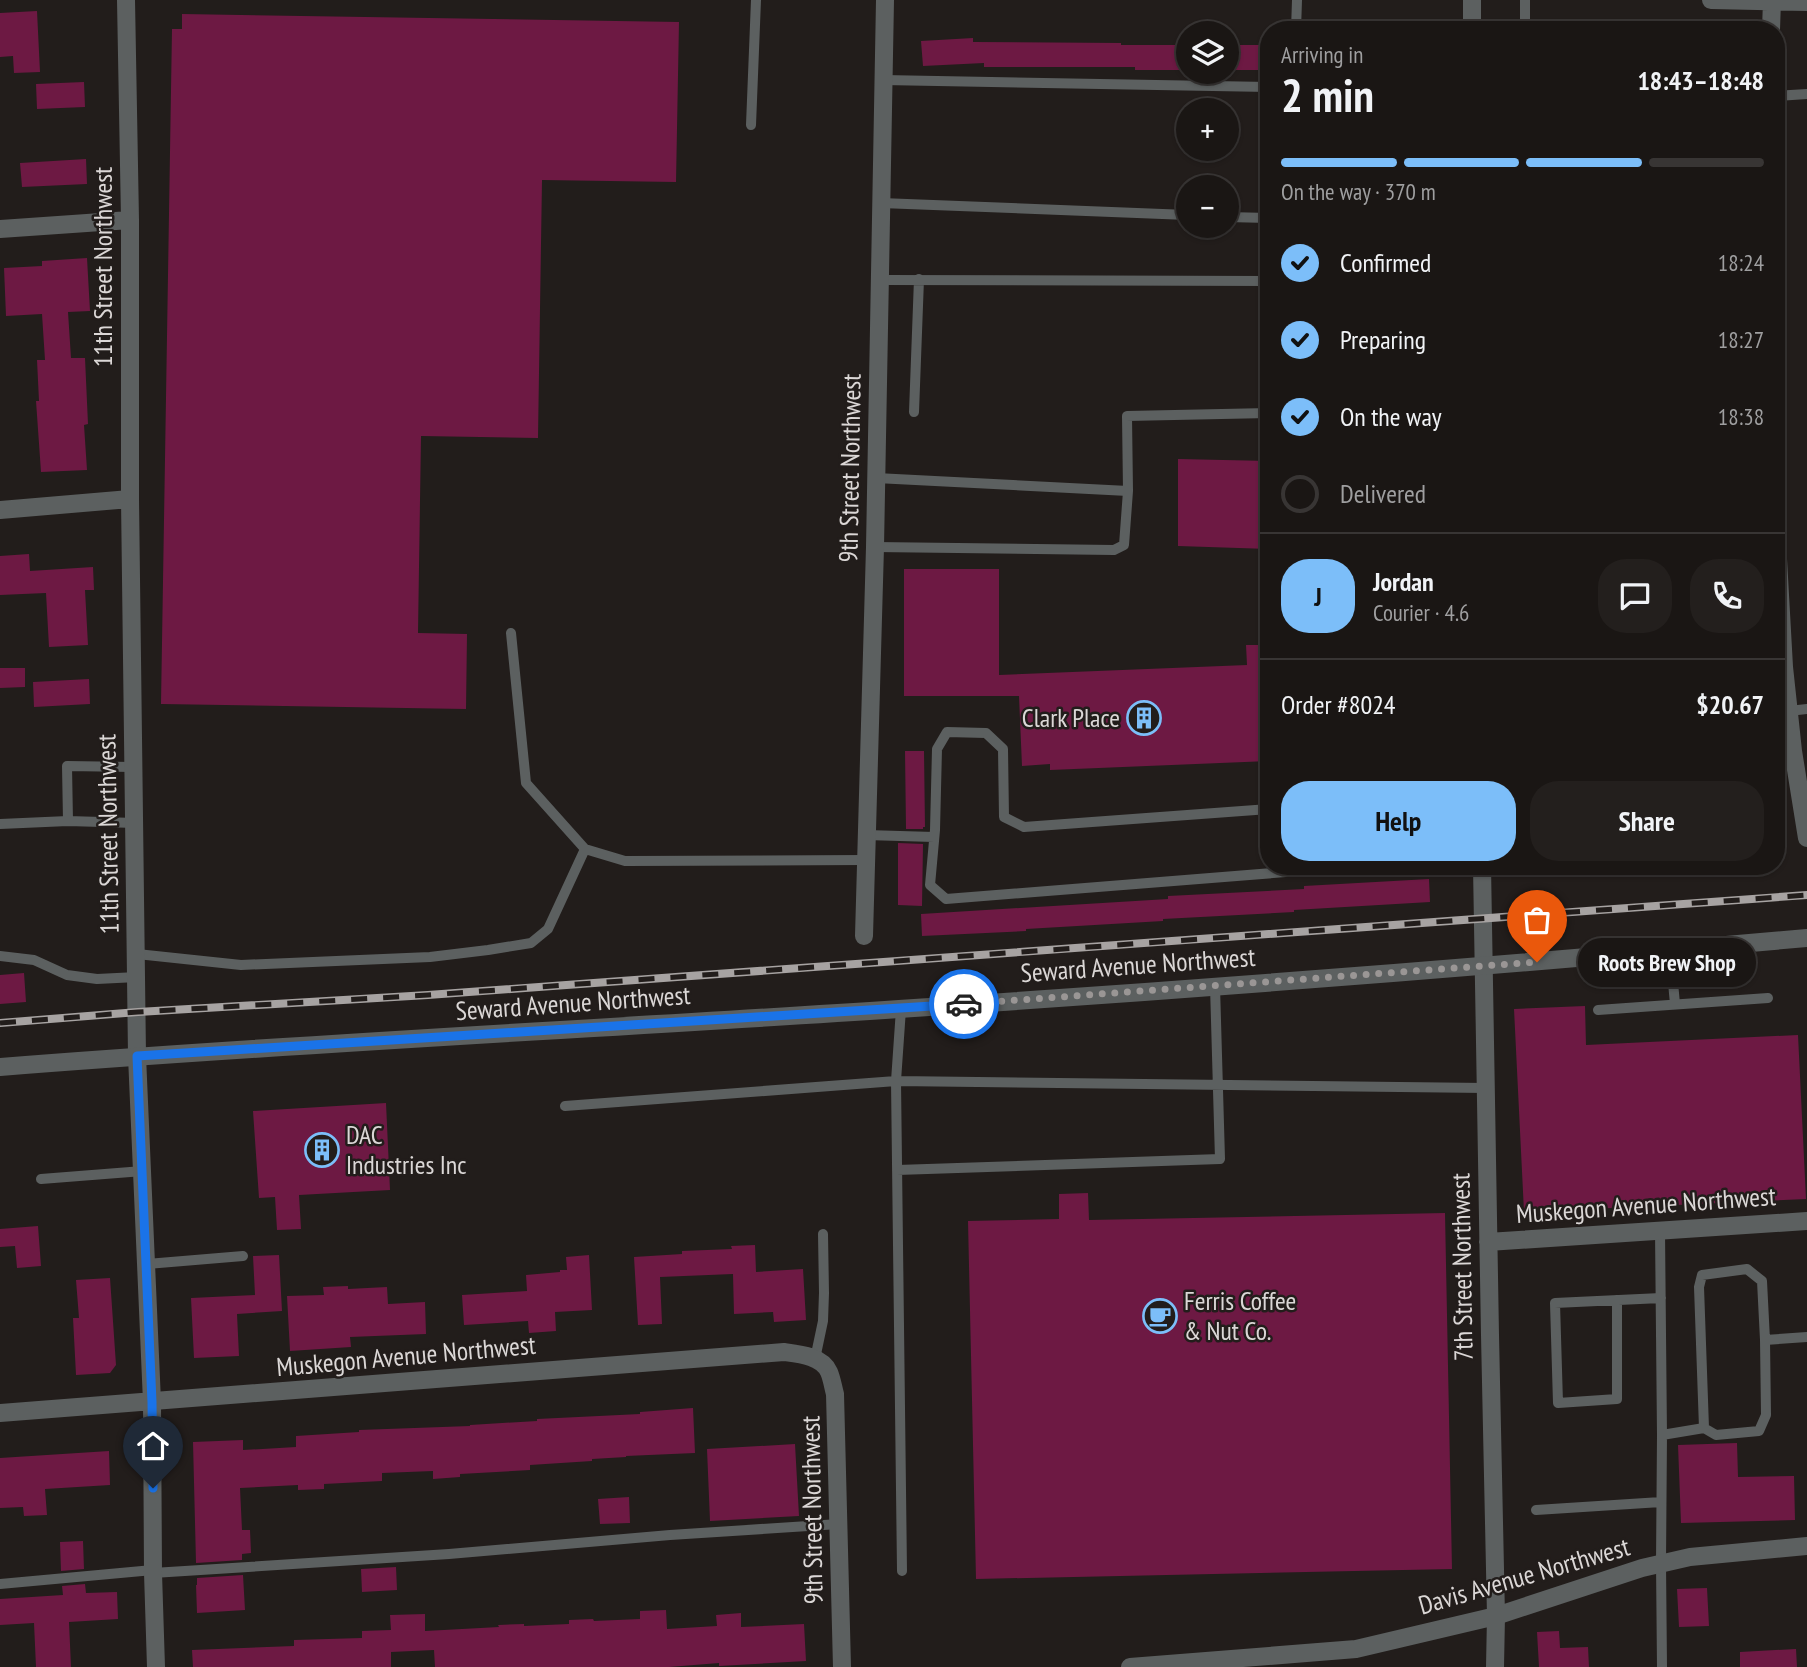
<!DOCTYPE html>
<meta charset="utf-8">
<style>
:root{--surface:#1a1614;--page:#231f1d;--text:#f1f3f6;--muted:#9f9fa0;--line:#383534;--accent:#7cbef9}
body{margin:0;font-family:"PT Sans Narrow",sans-serif;background:var(--page);color:var(--text);height:100vh;display:flex;flex-direction:column;font-size:26px;white-space:nowrap}
*{box-sizing:border-box;margin:0}
p{font-size:23px;color:var(--muted)}
.icon{flex:none;width:38px;height:38px;fill:none;stroke:currentColor;stroke-width:2;stroke-linecap:round;stroke-linejoin:round}
.map{position:relative;flex:1;overflow:hidden}
.details{position:absolute;left:1260px;top:21px;width:525px;height:854px;display:flex;flex-direction:column;background:var(--surface);border-radius:28px;box-shadow:0 2px 5px #0004,0 0 0 2px var(--line)}
.details>*{flex:none}
.fabs{position:absolute;left:1176px;top:21px;display:grid;gap:14px}
.fabs a{display:grid;place-items:center;width:63px;height:63px;border-radius:50%;background:var(--surface);box-shadow:0 2px 5px #0004,0 0 0 2px var(--line);font-size:35px}
.pin{position:absolute;display:grid;place-items:center;width:60px;height:60px;color:#fff;margin:-72px -30px;border-radius:50% 50% 50% 0;rotate:-45deg;box-shadow:0 0 7px #0007}
.pin .icon{rotate:45deg}
.courier{position:absolute;display:grid;place-items:center;width:70px;height:70px;margin:-35px;border:5px solid #1a73e8;border-radius:50%;background:#fff;color:#222;box-shadow:0 2px 9px #0007}
.bubble{position:absolute;height:49px;border-radius:24px;background:var(--surface);box-shadow:0 2px 5px #0004,0 0 0 2px var(--line);font-size:23px;font-weight:800;line-height:49px;text-align:center}
.head em{font-style:normal;font-weight:800}
.head div{display:flex;flex-direction:column-reverse}
.head{display:flex;align-items:center;justify-content:space-between;height:119px;padding:0 21px}
h1{font-size:46px;font-weight:800;line-height:52px}
.bar{display:grid;grid-template-columns:repeat(4,1fr);gap:10px 7px;align-content:center;height:84px;padding:0 21px}
.bar i{height:9px;border-radius:5px;background:var(--line)}
.bar .selected{background:var(--accent)}
.bar p{grid-column:span 4}
.line{display:flex;align-items:center;gap:18px;padding:0 21px;border-top:2px solid var(--line)}
.line div{flex:1}
.round{display:grid;place-items:center;flex:none;width:74px;height:74px;border-radius:28px;background:var(--page)}
ol{padding:0 21px;list-style:none}
li{display:flex;align-items:center;gap:21px;height:77px}
li p{margin-inline-start:auto}
li .icon{padding:7px;border-radius:50%;background:var(--accent);color:#111;stroke-width:4}
li:last-child{color:var(--muted)}
li i{width:38px;height:38px;border:4px solid var(--line);border-radius:50%}
.cta{display:flex;gap:14px;margin-top:auto;padding:14px 21px}
.cta a{flex:1;height:80px;border-radius:28px;background:var(--accent);color:#111;font-size:28px;font-weight:800;line-height:80px;text-align:center}
.cta a+a{background:var(--page);color:var(--text)}
.map>svg:first-child{display:block}
.building{fill:#6d1943}
.lines{fill:none;stroke-linecap:round;stroke-linejoin:round}
.service{stroke:#5c6060;stroke-width:10}
.minor{stroke:#5c6060;stroke-width:18}
.tertiary{stroke:#5c6060;stroke-width:18}
.rail-casing{stroke:#a7a3a2;stroke-width:8}
.rail{stroke:#221d1b;stroke-width:5;stroke-dasharray:16;stroke-linecap:butt}
.done{stroke:#9a9695;stroke-width:7;stroke-dasharray:0 12.6}
.route{stroke:#1a73e8;stroke-width:9}
.labels{text-anchor:middle;stroke-width:5;stroke-linejoin:round;paint-order:stroke}
.street-label{font-size:26px;fill:#dbd7d6;stroke:#221d1b}
.poi-label{font-size:26px;fill:#dbd7d6;stroke:#221d1b;text-anchor:start}
</style>
<div class="map">
<svg width="1807" height="1667" viewBox="0 0 1807 1667">
<rect width="100%" height="100%" fill="#221d1b"/>
<!-- building -->
<path class="building" d="M 37,11 L 40,72 L 14,73 L 13,56 L 0,57 L 0,13 Z
M 182,14 L 679,22 L 676,182 L 542,180 L 538,438 L 421,436 L 418,633 L 467,634 L 466,709 L 161,704 L 172,29 L 182,29 Z
M 973,38 L 973,42 L 1121,43 L 1121,45 L 1188,45 L 1188,70 L 1135,70 L 1135,67 L 984,67 L 984,63 L 923,66 L 921,41 Z
M 1227,45 L 1259,45 L 1259,70 L 1227,70 Z
M 84,82 L 85,107 L 37,109 L 36,84 Z
M 86,159 L 87,184 L 22,187 L 20,163 Z
M 87,258 L 90,311 L 68,312 L 71,358 L 85,358 L 88,424 L 84,425 L 87,470 L 41,472 L 36,401 L 39,401 L 37,360 L 45,360 L 42,314 L 6,316 L 4,268 L 42,266 L 42,261 Z
M 1178,459 L 1269,461 L 1269,549 L 1178,546 Z
M 29,554 L 30,571 L 93,567 L 94,590 L 85,590 L 88,645 L 49,647 L 46,593 L 0,595 L 0,556 Z
M 904,569 L 999,569 L 999,675 L 1247,665 L 1246,645 L 1269,645 L 1269,761 L 1050,770 L 1050,764 L 1022,766 L 1019,696 L 904,696 Z
M 0,668 L 25,668 L 25,687 L 0,688 Z
M 89,679 L 90,704 L 34,707 L 33,682 Z
M 905,751 L 924,751 L 925,827 L 923,827 L 923,829 L 906,829 Z
M 898,843 L 923,844 L 922,906 L 898,905 Z
M 1429,879 L 1430,902 L 1294,910 L 1294,912 L 1163,919 L 1163,921 L 1026,929 L 1026,931 L 922,936 L 921,914 L 1168,899 L 1168,896 L 1304,889 L 1304,886 Z
M 24,973 L 26,1002 L 0,1004 L 0,975 Z
M 1585,1006 L 1586,1045 L 1798,1035 L 1806,1199 L 1524,1212 L 1514,1009 Z
M 386,1103 L 390,1190 L 299,1195 L 301,1229 L 277,1230 L 275,1197 L 259,1198 L 253,1111 Z
M 1088,1193 L 1089,1220 L 1445,1213 L 1452,1569 L 976,1579 L 968,1221 L 1059,1219 L 1059,1194 Z
M 38,1226 L 41,1266 L 17,1268 L 15,1246 L 0,1247 L 0,1229 Z
M 755,1245 L 756,1272 L 803,1269 L 806,1320 L 774,1322 L 773,1312 L 734,1314 L 733,1274 L 660,1277 L 662,1324 L 638,1325 L 634,1257 L 682,1254 L 682,1251 L 732,1249 L 731,1246 Z
M 279,1255 L 282,1311 L 237,1314 L 239,1356 L 194,1358 L 191,1298 L 255,1295 L 253,1256 Z
M 589,1255 L 592,1310 L 555,1312 L 556,1331 L 529,1333 L 528,1321 L 464,1325 L 462,1295 L 527,1291 L 526,1275 L 560,1272 L 560,1270 L 567,1270 L 566,1257 Z
M 110,1278 L 116,1365 L 110,1373 L 76,1375 L 73,1318 L 79,1318 L 76,1280 Z
M 348,1286 L 348,1289 L 387,1287 L 388,1304 L 425,1302 L 426,1334 L 350,1337 L 351,1347 L 290,1351 L 287,1296 L 324,1295 L 323,1287 Z
M 693,1408 L 695,1453 L 626,1456 L 626,1457 L 592,1459 L 592,1461 L 530,1465 L 530,1470 L 460,1474 L 460,1477 L 433,1479 L 433,1471 L 382,1473 L 382,1481 L 324,1484 L 324,1489 L 298,1490 L 298,1485 L 240,1488 L 242,1530 L 250,1530 L 251,1553 L 242,1554 L 242,1560 L 196,1563 L 193,1442 L 243,1440 L 243,1450 L 296,1447 L 296,1436 L 359,1432 L 359,1430 L 470,1426 L 470,1425 L 537,1421 L 537,1419 L 640,1414 L 640,1412 Z
M 1737,1443 L 1738,1477 L 1794,1476 L 1795,1520 L 1681,1523 L 1678,1445 Z
M 795,1444 L 799,1516 L 710,1521 L 707,1449 Z
M 109,1451 L 110,1485 L 45,1489 L 47,1515 L 24,1516 L 23,1507 L 0,1508 L 0,1458 Z
M 629,1497 L 630,1523 L 600,1524 L 598,1499 Z
M 83,1541 L 84,1569 L 61,1571 L 60,1542 Z
M 396,1567 L 397,1590 L 362,1592 L 361,1569 Z
M 243,1575 L 245,1610 L 197,1613 L 196,1585 L 197,1585 L 197,1578 Z
M 85,1584 L 86,1593 L 117,1592 L 118,1619 L 69,1622 L 71,1667 L 36,1667 L 34,1623 L 0,1625 L 0,1599 L 63,1595 L 62,1586 Z
M 1707,1588 L 1709,1626 L 1679,1627 L 1677,1589 Z
M 666,1610 L 667,1629 L 717,1626 L 716,1615 L 741,1613 L 741,1627 L 804,1624 L 806,1661 L 719,1666 L 719,1663 L 669,1667 L 435,1667 L 434,1650 L 391,1652 L 391,1667 L 193,1667 L 192,1650 L 294,1646 L 294,1640 L 362,1638 L 362,1631 L 391,1630 L 390,1615 L 425,1614 L 425,1631 L 499,1627 L 498,1625 L 524,1624 L 524,1626 L 569,1624 L 569,1620 L 593,1619 L 594,1621 L 640,1619 L 640,1611 Z
M 1559,1631 L 1560,1648 L 1588,1647 L 1589,1667 L 1539,1667 L 1537,1632 Z
M 1796,1649 L 1797,1667 L 1740,1667 L 1740,1652 Z"/>
<g class="lines">
<!-- service -->
<path class="service" d="M 1525,0 L 1525,30
M 1296,30 L 1297,0
M 883,80 L 1269,87
M 1776,96 L 1807,94
M 751,125 L 756,0
M 881,203 L 1188,215
M 1227,217 L 1269,218
M 880,280 L 1269,281
M 914,412 L 919,279
M 876,478 L 1128,491 L 1127,416 L 1269,413
M 875,547 L 1114,550 L 1124,545 L 1128,491
M 511,633 L 526,783 L 585,849 L 625,861 L 866,860
M 1789,711 L 1807,709
M 133,767 L 67,766 L 68,821 L 135,823
M 1269,809 L 1024,827 L 1004,817 L 1003,749 L 986,733 L 947,732 L 937,749 L 935,830 L 930,885 L 946,899 L 1362,866
M 0,824 L 68,821
M 866,835 L 934,837
M 1670,950 L 1675,1004
M 137,954 L 241,965 L 430,957 L 488,950 L 531,943 L 548,929 L 585,849
M 0,956 L 34,960 L 67,975 L 97,979 L 137,977
M 901,1009 L 896,1081 L 1486,1088
M 1598,1010 L 1768,998
M 565,1106 L 896,1081 L 902,1571
M 897,1170 L 1220,1159 L 1215,986
M 41,1179 L 143,1171
M 1660,1231 L 1662,1435
M 147,1264 L 243,1256
M 1747,1269 L 1762,1281 L 1765,1340 L 1766,1415 L 1759,1431 L 1716,1435 L 1704,1428 L 1699,1287 L 1702,1275 Z
M 1617,1300 L 1617,1399 L 1558,1403 L 1555,1303 L 1661,1298
M 1765,1340 L 1807,1337
M 815,1359 L 823,1321 L 824,1293 L 823,1234
M 1536,1510 L 1661,1502
M 153,1573 L 449,1554 L 670,1535 L 839,1524
M 0,1584 L 153,1570
M 1662,1667 L 1661,1563 L 1662,1435 L 1704,1428"/>
<!-- minor -->
<path class="minor" d="M 126,0 L 130,220 L 130,499 L 137,1056 L 152,1402 L 153,1573 L 156,1667
M 1472,0 L 1472,30
M 0,229 L 130,220
M 0,510 L 130,499
M 1482,866 L 1490,1335 L 1496,1616 L 1495,1667
M 864,936 L 875,547 L 885,0
M 1488,1242 L 1807,1221
M 0,1413 L 784,1352 C 799,1354 822,1356 829,1372 C 832,1379 833,1387 835,1394 L 842,1667
M 1130,1667 L 1356,1649 L 1496,1616 L 1642,1568 L 1690,1557 L 1807,1546"/>
<!-- tertiary -->
<path class="tertiary" d="M 1711,0 L 1807,2
M 1771,30 L 1772,0
M 1776,523 L 1784,667 L 1793,751 L 1807,838
M 0,1067 C 299,1043 600,1029 899,1009 C 1202,989 1505,965 1807,938"/>
<!-- rail casing -->
<g class="rail-casing">
<path id="rail" d="M 0,1023 L 138,1012 L 428,995 L 1807,895"/>
</g>
<!-- rail -->
<use href="#rail" class="rail"/>
</g>
<g class="lines">
<!-- done -->
<path class="done" d="M 964,1004 L 1537,962"/>
<!-- route -->
<path class="route" d="M 153,1488 L 152,1402 L 137,1056 L 964,1004"/>
</g>
<!-- icons -->
<defs>
<g id="building-ring" transform="scale(1.75)"><circle r="9.5" fill="#221d1b" stroke="#7cbef9" stroke-width="1.5"/><path d="M-4-6H4V6H1V3H-1V6H-4ZM-2.5-4.3h1.7v1.8h-1.7ZM.8-4.3h1.7v1.8H.8ZM-2.5-1h1.7V.8h-1.7ZM.8-1h1.7V.8H.8Z" fill="#7cbef9"/></g>
<g id="cafe-ring" transform="scale(1.75)"><circle r="9.5" fill="#221d1b" stroke="#7cbef9" stroke-width="1.5"/><path d="M-5.5-4.5H6V0H3Q3 3.5 0 3.5H-2.5Q-5.5 3.5-5.5 0ZM3-3.2v2h1.7v-2ZM-6 4.5H4V6H-6Z" fill="#7cbef9"/></g>
</defs>
<g fill-rule="evenodd">
<use href="#building-ring" x="1144" y="718"/>
<use href="#building-ring" x="322" y="1150"/>
<use href="#cafe-ring" x="1160" y="1316"/>
</g>
<g class="labels">
<!-- street labels -->
<g class="street-label">
<text transform="translate(103 267) rotate(-90)" y="9">11th Street Northwest</text>
<text transform="translate(850 468) rotate(-89)" y="9">9th Street Northwest</text>
<text transform="translate(108 834) rotate(-91)" y="9">11th Street Northwest</text>
<text transform="translate(1138 965) rotate(-4)" y="9">Seward Avenue Northwest</text>
<text transform="translate(573 1003) rotate(-4)" y="9">Seward Avenue Northwest</text>
<text transform="translate(1646 1205) rotate(-4)" y="9">Muskegon Avenue Northwest</text>
<text transform="translate(1462 1267) rotate(-91)" y="9">7th Street Northwest</text>
<text transform="translate(406 1356) rotate(-5)" y="9">Muskegon Avenue Northwest</text>
<text transform="translate(812 1510) rotate(-91)" y="9">9th Street Northwest</text>
<text transform="translate(1524 1576) rotate(-16)" y="9">Davis Avenue Northwest</text>
</g>
<!-- poi labels -->
<g class="poi-label">
<text x="1120" y="727" text-anchor="end">Clark Place</text>
<text x="346" y="1144">DAC<tspan x="346" dy="30">Industries Inc</tspan></text>
<text x="1184" y="1310">Ferris Coffee<tspan x="1184" dy="30">&amp; Nut Co.</tspan></text>
</g>
</g>
</svg>
<div class="fabs">
<a><svg class="icon" aria-label="layers" viewBox="0 0 24 24"><path d="M12 4l9 5-9 5-9-5zM3 14l9 5 9-5"/></svg></a>
<a>+</a>
<a>−</a>
</div>
<div class="pin" style="left:1537px;top:962px;background:#ea580c"><svg class="icon" aria-label="bag" viewBox="0 0 24 24"><path d="M5 8h14l-1 12H6zM9 8a3 3 0 0 1 6 0"/></svg></div>
<div class="pin" style="left:153px;top:1488px;background:#1f2937"><svg class="icon" aria-label="home" viewBox="0 0 24 24"><path d="M3 11l9-7 9 7M6 9v11h12V9"/></svg></div>
<div class="courier" style="left:964px;top:1004px"><svg class="icon" aria-label="car" viewBox="0 0 24 24"><path d="M5 17H2v-5l4-1 3-4h7l3 4 3 1v5h-3M9 17h6M6 11h13"/><circle cx="7" cy="17" r="2"/><circle cx="17" cy="17" r="2"/></svg></div>
<div class="bubble" style="left:1578px;top:938px;width:178px">Roots Brew Shop</div>
<section class="details">
<div class="head"><div><h1>2 min</h1><p>Arriving in</p></div><em>18:43–18:48</em></div>
<div class="bar"><i class="selected"></i><i class="selected"></i><i class="selected"></i><i></i><p>On the way · 370 m</p></div>
<ol>
<li><svg class="icon" aria-label="check" viewBox="0 0 24 24"><path d="M5 12l5 5 9-10"/></svg>Confirmed<p>18:24</p></li>
<li><svg class="icon" aria-label="check" viewBox="0 0 24 24"><path d="M5 12l5 5 9-10"/></svg>Preparing<p>18:27</p></li>
<li><svg class="icon" aria-label="check" viewBox="0 0 24 24"><path d="M5 12l5 5 9-10"/></svg>On the way<p>18:38</p></li>
<li><i></i>Delivered</li>
</ol>
<div class="line" style="height:126px"><b class="round" style="background:var(--accent);color:#111">J</b><div><b>Jordan</b><p>Courier · 4.6</p></div><a class="round"><svg class="icon" aria-label="chat" viewBox="0 0 24 24"><path d="M4 5h16v11H9l-5 4z"/></svg></a><a class="round"><svg class="icon" aria-label="phone" viewBox="0 0 24 24"><path d="M5 4h4l2 5-3 2q2 4 5 5l2-3 5 2v4C11 20 4 13 5 4z"/></svg></a></div>
<div class="line" style="height:91px"><div>Order #8024</div><b>$20.67</b></div>
<div class="cta"><a>Help</a><a>Share</a></div>
</section>
</div>
